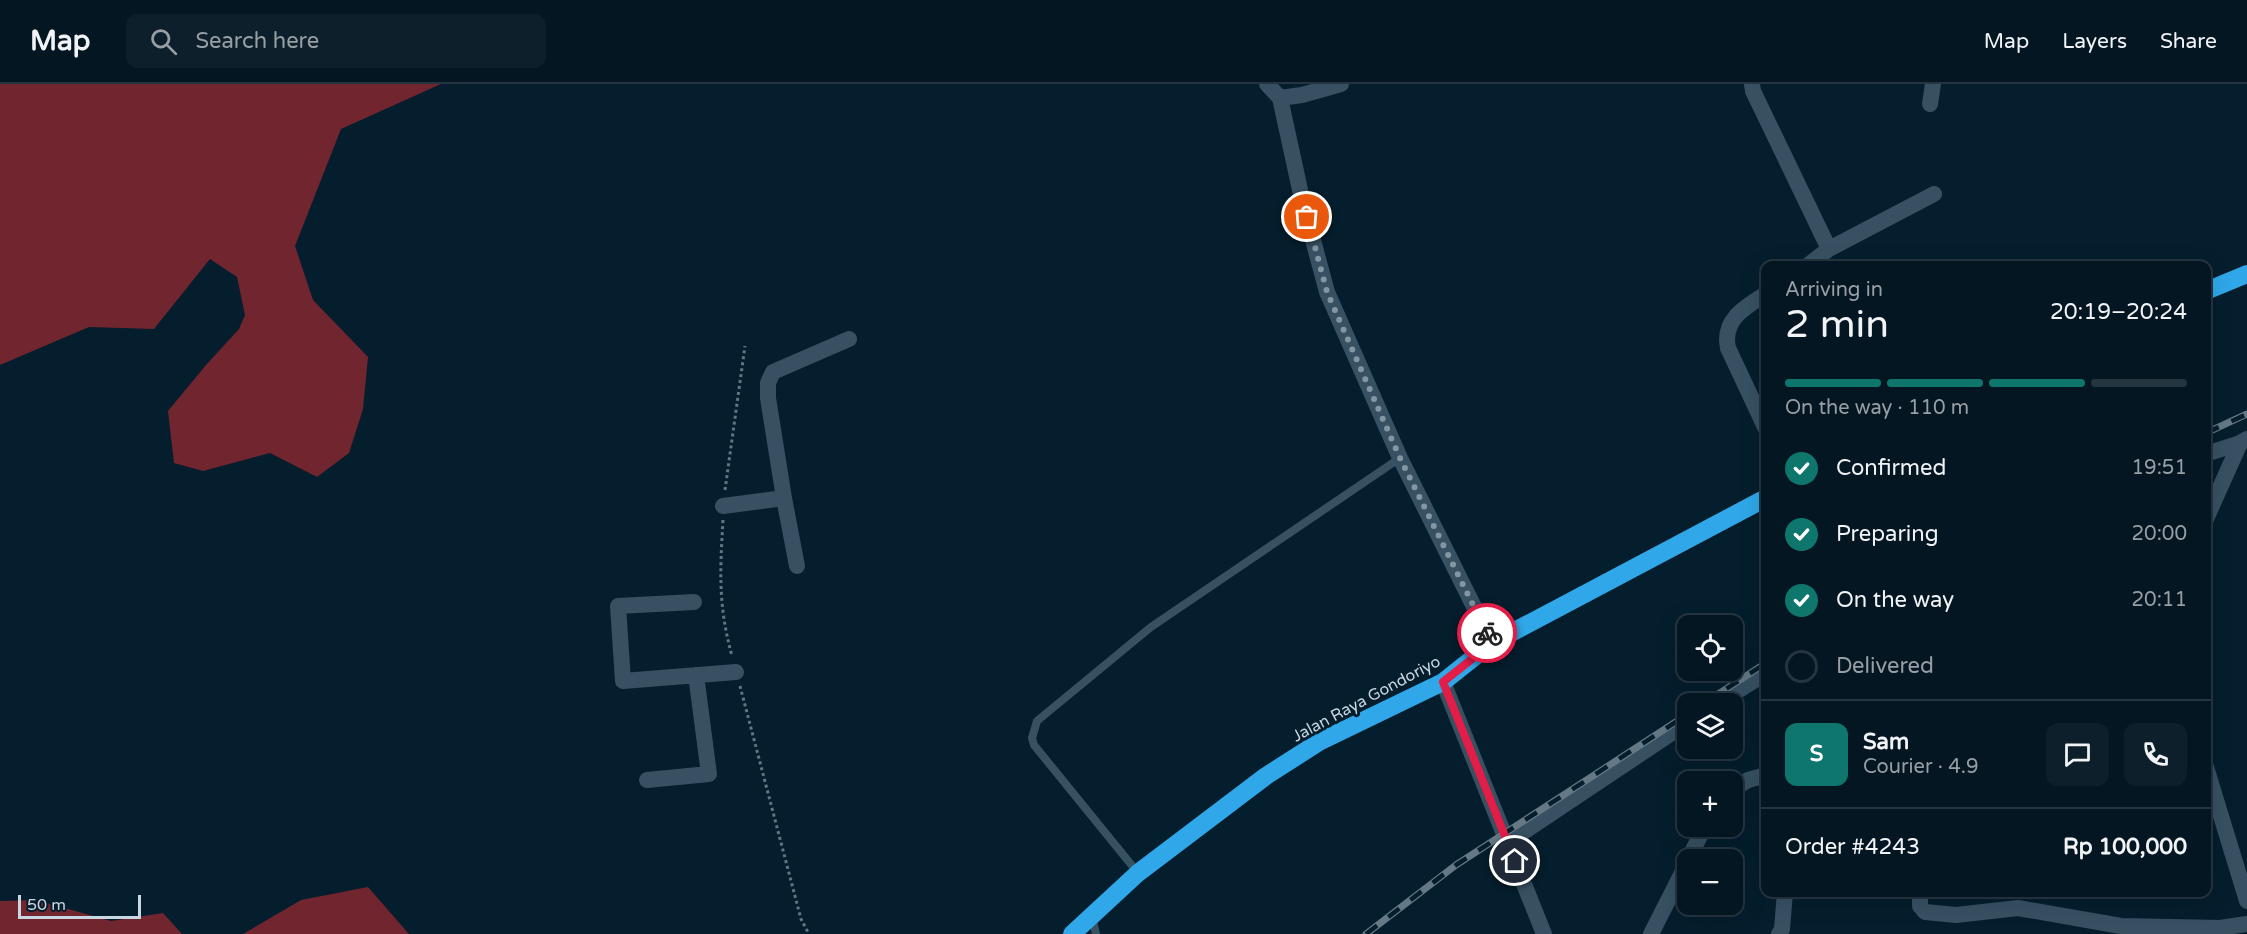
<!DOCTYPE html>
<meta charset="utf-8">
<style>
:root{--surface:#041622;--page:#0d1f2a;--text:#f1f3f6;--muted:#979fa5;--line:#253540;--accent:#0f766e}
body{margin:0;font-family:"Varela Round",sans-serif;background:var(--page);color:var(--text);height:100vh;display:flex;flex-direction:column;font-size:22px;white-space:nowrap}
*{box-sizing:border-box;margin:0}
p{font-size:20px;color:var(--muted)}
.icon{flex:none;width:33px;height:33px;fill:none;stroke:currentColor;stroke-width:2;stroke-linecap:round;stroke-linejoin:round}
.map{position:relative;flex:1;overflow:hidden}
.panel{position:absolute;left:1761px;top:177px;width:450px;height:636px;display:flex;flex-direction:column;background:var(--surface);border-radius:12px;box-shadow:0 6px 24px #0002,0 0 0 2px var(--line)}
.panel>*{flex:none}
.buttons{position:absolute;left:1677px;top:531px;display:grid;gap:12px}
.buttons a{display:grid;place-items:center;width:66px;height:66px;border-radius:12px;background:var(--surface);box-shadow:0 6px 24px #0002,0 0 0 2px var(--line);font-size:30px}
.scale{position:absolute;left:18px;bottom:15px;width:123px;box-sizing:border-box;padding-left:6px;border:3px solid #c8d7e1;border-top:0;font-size:16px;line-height:21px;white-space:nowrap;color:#c8d7e1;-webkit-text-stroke:4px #051e2d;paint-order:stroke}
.pin{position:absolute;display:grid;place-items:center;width:51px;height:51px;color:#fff;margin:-26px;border:3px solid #fff;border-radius:50%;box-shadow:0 2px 6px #0007}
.courier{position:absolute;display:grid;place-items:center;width:60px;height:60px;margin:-30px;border:4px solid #e11d48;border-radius:50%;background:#fff;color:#222;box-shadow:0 2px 8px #0007}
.head em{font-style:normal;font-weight:600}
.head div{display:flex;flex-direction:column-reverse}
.head{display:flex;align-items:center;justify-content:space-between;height:102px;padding:0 24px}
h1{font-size:39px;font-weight:600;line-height:45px}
.bar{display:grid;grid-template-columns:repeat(4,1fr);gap:9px 6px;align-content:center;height:72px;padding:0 24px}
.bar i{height:8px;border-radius:4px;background:var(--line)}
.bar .selected{background:var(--accent)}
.bar p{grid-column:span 4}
.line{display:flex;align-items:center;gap:15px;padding:0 24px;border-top:2px solid var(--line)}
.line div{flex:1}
.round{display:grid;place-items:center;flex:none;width:63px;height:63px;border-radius:12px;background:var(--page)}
ol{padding:0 24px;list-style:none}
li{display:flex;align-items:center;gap:18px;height:66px}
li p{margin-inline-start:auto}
li .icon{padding:6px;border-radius:50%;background:var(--accent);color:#fff;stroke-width:4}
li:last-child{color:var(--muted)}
li i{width:33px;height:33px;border:3px solid var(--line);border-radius:50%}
header{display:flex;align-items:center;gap:36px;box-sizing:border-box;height:84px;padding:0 30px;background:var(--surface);border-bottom:2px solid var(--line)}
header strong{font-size:28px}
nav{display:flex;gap:33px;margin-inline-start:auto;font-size:21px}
.search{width:420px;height:54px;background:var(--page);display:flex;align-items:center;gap:15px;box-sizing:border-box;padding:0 21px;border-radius:12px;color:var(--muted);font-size:22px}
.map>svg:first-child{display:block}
.forest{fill:#70252f}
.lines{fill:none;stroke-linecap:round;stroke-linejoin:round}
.path{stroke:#617582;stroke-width:3;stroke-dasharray:3 3;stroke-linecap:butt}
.lane{stroke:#375163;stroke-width:8}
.street{stroke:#375163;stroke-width:16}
.highway{stroke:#2fa7e8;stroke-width:18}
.rail-casing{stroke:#647885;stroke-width:7}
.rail{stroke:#051e2d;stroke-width:4.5;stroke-dasharray:14;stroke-linecap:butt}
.done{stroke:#8496a2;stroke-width:6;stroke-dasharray:0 10.8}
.route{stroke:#e11d48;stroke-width:8}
.labels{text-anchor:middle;stroke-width:6;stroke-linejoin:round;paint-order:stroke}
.street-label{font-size:16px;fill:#c8d7e1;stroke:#051e2d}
</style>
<header>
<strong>Map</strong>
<div class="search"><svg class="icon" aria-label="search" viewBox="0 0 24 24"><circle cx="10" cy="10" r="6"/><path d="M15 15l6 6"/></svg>Search here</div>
<nav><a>Map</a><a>Layers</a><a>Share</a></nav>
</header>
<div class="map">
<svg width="2247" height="850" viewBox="0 0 2247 850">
<rect width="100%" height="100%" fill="#051e2d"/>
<!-- forest -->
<path class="forest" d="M 0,0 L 441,0 L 341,45 L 295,162 L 313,216 L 368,273 L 363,325 L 349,369 L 317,393 L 270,369 L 203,387 L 174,379 L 168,327 L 206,281 L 239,245 L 245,231 L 237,193 L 210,175 L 154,245 L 89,243 L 0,281 Z
M 368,803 L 409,850 L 243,850 L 301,816 Z
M 36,816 L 111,837 L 163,829 L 182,850 L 0,850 L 0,817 Z"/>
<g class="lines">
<!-- path -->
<path class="path" d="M 725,406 L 745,262
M 723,436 C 720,488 718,521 732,572
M 740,602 L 801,835 L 809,850"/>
<!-- lane -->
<path class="lane" d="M 1138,789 L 1034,661 L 1032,654 L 1037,637 L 1151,543 L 1400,374
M 1092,833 L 1096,850"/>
<!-- street -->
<path class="street" d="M 1267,0 L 1280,14 L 1302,115 L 1327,208 L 1400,374 L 1492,559
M 1752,0 L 1753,7 L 1829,165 L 1807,182
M 1280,14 L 1302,11 L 1341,0
M 1930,20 L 1933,0
M 1829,165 L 1934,110
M 1766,210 C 1745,223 1722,236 1728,264 L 1766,345
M 2206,370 L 2240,359
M 784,414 L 768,314 L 768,299 L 773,288 L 849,255
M 723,422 L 784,414 L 797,482
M 2206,435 L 2240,359 L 2247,355
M 694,518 L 618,522 L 623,597 L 736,588
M 1443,598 L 1544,850
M 1717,620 L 1766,589
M 2206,683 L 2247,817
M 647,696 L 709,690 L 696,591
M 1732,706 L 1748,696 L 1766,691
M 1507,759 L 1688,638
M 1688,776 L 1705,742
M 1920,808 L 1920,822 L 1925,828 L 1956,831 L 2018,824 L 2121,842 L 2220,844 L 2247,840
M 1651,850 L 1688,777
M 1779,850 L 1782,845 L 1785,808"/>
<!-- highway -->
<path class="highway" d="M 2206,207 L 2247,190
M 1072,850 L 1138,789 L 1266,692 L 1319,658 L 1443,598 L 1492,559 L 1766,414"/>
<!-- rail casing -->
<g class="rail-casing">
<path id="rail" d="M 2206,349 L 2247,330
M 1703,620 L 1766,579
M 1366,850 L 1456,781 L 1688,630"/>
</g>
<!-- rail -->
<use href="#rail" class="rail"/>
</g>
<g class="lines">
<!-- done -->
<path class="done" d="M 1307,133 L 1327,208 L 1400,374 L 1487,549"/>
<!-- route -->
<path class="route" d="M 1487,549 L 1492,559 L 1443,598 L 1515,777"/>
</g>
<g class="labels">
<!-- street labels -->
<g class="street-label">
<text transform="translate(1366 614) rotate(-28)" y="6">Jalan Raya Gondoriyo</text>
</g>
</g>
</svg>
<div class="buttons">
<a><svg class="icon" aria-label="locate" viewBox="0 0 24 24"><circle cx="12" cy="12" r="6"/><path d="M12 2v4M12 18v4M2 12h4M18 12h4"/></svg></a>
<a><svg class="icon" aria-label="layers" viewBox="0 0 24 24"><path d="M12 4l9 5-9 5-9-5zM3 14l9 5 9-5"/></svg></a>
<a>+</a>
<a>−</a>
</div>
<div class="scale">50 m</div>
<div class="pin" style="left:1307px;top:133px;background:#ea580c"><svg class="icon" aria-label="bag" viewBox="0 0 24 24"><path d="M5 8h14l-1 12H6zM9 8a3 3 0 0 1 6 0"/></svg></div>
<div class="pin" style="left:1515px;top:777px;background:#1f2937"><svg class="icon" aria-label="home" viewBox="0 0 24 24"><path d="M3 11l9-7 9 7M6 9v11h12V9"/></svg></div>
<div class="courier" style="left:1487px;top:549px"><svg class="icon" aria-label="bike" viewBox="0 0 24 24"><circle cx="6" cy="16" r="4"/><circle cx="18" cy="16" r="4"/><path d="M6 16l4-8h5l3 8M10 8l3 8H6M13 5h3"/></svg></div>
<section class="panel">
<div class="head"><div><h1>2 min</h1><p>Arriving in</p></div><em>20:19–20:24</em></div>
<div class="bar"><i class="selected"></i><i class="selected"></i><i class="selected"></i><i></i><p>On the way · 110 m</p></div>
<ol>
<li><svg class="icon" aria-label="check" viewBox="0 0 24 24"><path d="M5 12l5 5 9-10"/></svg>Confirmed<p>19:51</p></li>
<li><svg class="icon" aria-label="check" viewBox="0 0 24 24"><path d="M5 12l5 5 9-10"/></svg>Preparing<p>20:00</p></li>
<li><svg class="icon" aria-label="check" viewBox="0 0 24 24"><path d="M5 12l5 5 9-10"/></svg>On the way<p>20:11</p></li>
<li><i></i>Delivered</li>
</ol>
<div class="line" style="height:108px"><b class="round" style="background:var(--accent);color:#fff">S</b><div><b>Sam</b><p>Courier · 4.9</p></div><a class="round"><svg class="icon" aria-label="chat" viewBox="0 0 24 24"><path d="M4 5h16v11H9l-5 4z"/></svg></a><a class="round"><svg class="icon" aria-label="phone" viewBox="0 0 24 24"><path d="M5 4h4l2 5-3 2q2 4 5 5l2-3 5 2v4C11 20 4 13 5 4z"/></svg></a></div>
<div class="line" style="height:78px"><div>Order #4243</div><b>Rp 100,000</b></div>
</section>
</div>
